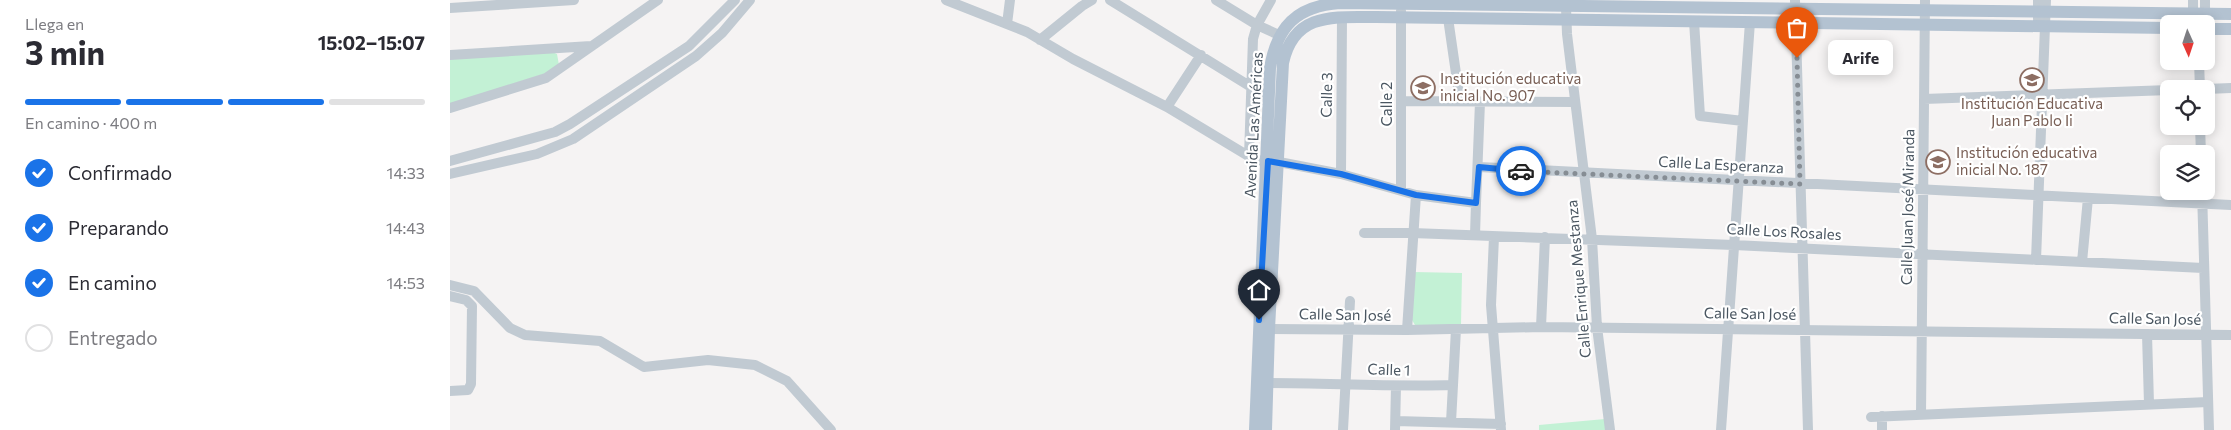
<!DOCTYPE html>
<html lang="es">
<meta charset="utf-8">
<style>
:root{--surface:#fff;--page:#f2f2f3;--text:#2b2b33;--muted:#7c7c81;--line:#e1e1e2;--accent:#1a73e8}
body{margin:0;font-family:Commissioner,sans-serif;background:var(--page);color:var(--text);height:100vh;display:flex;flex-direction:column;font-size:19px;white-space:nowrap}
*{box-sizing:border-box;margin:0}
p{font-size:16px;color:var(--muted)}
.icon{flex:none;width:28px;height:28px;fill:none;stroke:currentColor;stroke-width:2;stroke-linecap:round;stroke-linejoin:round}
.map{position:relative;flex:1;overflow:hidden}
.panel{display:flex;flex-direction:column;background:var(--surface);width:450px}
.panel>*{flex:none}
.needle{width:32px;rotate:177deg}
.fabs{position:absolute;left:1710px;top:15px;display:grid;gap:10px}
.fabs a{display:grid;place-items:center;width:55px;height:55px;border-radius:8px;background:var(--surface);box-shadow:0 2px 12px #0003;font-size:25px}
.pin{position:absolute;display:grid;place-items:center;width:42px;height:42px;color:#fff;margin:-51px -21px;border-radius:50% 50% 50% 0;rotate:-45deg;box-shadow:0 0 5px #0007}
.pin .icon{rotate:45deg}
.courier{position:absolute;display:grid;place-items:center;width:50px;height:50px;margin:-25px;border:4px solid #1a73e8;border-radius:50%;background:#fff;color:#222;box-shadow:0 1px 6px #0007}
.bubble{position:absolute;height:35px;border-radius:8px;background:var(--surface);box-shadow:0 2px 12px #0003;font-size:16px;font-weight:700;line-height:35px;text-align:center}
.headline em{font-style:normal;font-weight:700}
.headline div{display:flex;flex-direction:column-reverse}
.headline{display:flex;align-items:center;justify-content:space-between;height:85px;padding:0 25px}
h1{font-size:32px;font-weight:700;line-height:38px}
.bar{display:grid;grid-template-columns:repeat(4,1fr);gap:8px 5px;align-content:center;height:60px;padding:0 25px}
.bar i{height:6px;border-radius:4px;background:var(--line)}
.bar .selected{background:var(--accent)}
.bar p{grid-column:span 4}
ol{padding:0 25px;list-style:none}
li{display:flex;align-items:center;gap:15px;height:55px}
li p{margin-inline-start:auto}
li .icon{padding:5px;border-radius:50%;background:var(--accent);color:#fff;stroke-width:4}
li:last-child{color:var(--muted)}
li i{width:28px;height:28px;border:2px solid var(--line);border-radius:50%}
main{display:flex;flex:1;min-height:0}
.map>svg:first-child{display:block}
.green{fill:#c3f1d5}
.lines{fill:none;stroke-linecap:round;stroke-linejoin:round}
.minor{stroke:#c1cad2;stroke-width:10}
.major{stroke:#b3c2d1;stroke-width:12}
.done{stroke:#868d94;stroke-width:5;stroke-dasharray:0 9}
.route{stroke:#1a73e8;stroke-width:6}
.labels{text-anchor:middle;stroke-width:4.5;stroke-linejoin:round;paint-order:stroke}
.education-label{font-size:15px;fill:#785e54;stroke:#fff;text-anchor:start}
.street-label{font-size:15px;fill:#4a5661;stroke:#fff}
</style>
<main>
<section class="panel">
<div class="headline"><div><h1>3 min</h1><p>Llega en</p></div><em>15:02–15:07</em></div>
<div class="bar"><i class="selected"></i><i class="selected"></i><i class="selected"></i><i></i><p>En camino · 400 m</p></div>
<ol>
<li><svg class="icon" aria-label="check" viewBox="0 0 24 24"><path d="M5 12l5 5 9-10"/></svg>Confirmado<p>14:33</p></li>
<li><svg class="icon" aria-label="check" viewBox="0 0 24 24"><path d="M5 12l5 5 9-10"/></svg>Preparando<p>14:43</p></li>
<li><svg class="icon" aria-label="check" viewBox="0 0 24 24"><path d="M5 12l5 5 9-10"/></svg>En camino<p>14:53</p></li>
<li><i></i>Entregado</li>
</ol>
</section>
<div class="map">
<svg width="1781" height="430" viewBox="0 0 1781 430">
<rect width="100%" height="100%" fill="#f5f3f3"/>
<!-- green -->
<path class="green" d="M 102,52 L 107,54 L 109,65 L 97,73 L 0,104 L 0,59 Z
M 964,272 L 1012,273 L 1011,325 L 965,325 L 962,320 Z
M 1155,419 L 1156,430 L 1089,430 L 1089,425 Z"/>
<g class="lines">
<!-- minor -->
<path class="minor" d="M 496,0 L 577,32 L 623,59 L 717,107 L 805,160 L 829,162 L 891,174 L 966,195 L 1026,203 L 1025,235
M 660,0 L 819,98
M 766,0 L 807,25 L 829,35
M 1345,0 L 1358,430
M 1743,0 L 1743,24
M 1116,7 L 1117,34 L 1142,239 L 1147,327 L 1160,430
M 0,8 L 124,0
M 998,18 L 1010,101
M 1588,19 L 1588,0
M 1244,21 L 1250,116 L 1293,121
M 557,24 L 560,0
M 1755,24 L 1755,0
M 590,40 L 632,6 L 642,0
M 0,55 L 141,46
M 1749,61 L 1750,89
M 1756,89 L 1781,88
M 1474,99 L 1719,90
M 953,101 L 1125,102
M 717,107 L 751,55
M 0,108 L 96,78 L 208,0
M 1750,126 L 1751,154
M 799,156 L 803,39 L 807,25 L 821,0
M 0,161 L 105,132 L 120,124 L 239,46 L 285,0
M 1029,167 L 1781,205
M 0,174 L 87,154 L 123,139 L 246,56 L 272,33 L 300,0
M 891,174 L 892,17
M 951,190 L 951,11
M 1752,191 L 1759,430
M 1026,203 L 1030,102
M 914,233 L 962,233 L 1284,245 L 1753,268
M 1044,237 L 1041,305 L 1051,430
M 1586,260 L 1596,0
M 1632,262 L 1638,198
M 0,285 L 24,291 L 60,328 L 75,335 L 150,341 L 194,367 L 258,360 L 305,365 L 337,381 L 381,430
M 0,296 L 16,300 L 22,306 L 21,384 L 18,390 L 0,391
M 1091,327 L 1095,237
M 819,329 L 957,330 L 1091,327 L 1781,335
M 957,330 L 966,195
M 1697,334 L 1699,404
M 818,383 C 879,383 941,387 1003,385 L 1006,329
M 1471,415 L 1475,0
M 1421,417 L 1758,402
M 946,421 L 1051,424
M 1001,422 L 1003,385
M 893,430 L 900,301
M 945,430 L 946,386
M 1271,430 L 1300,22
M 1432,430 L 1432,416"/>
<!-- major -->
<path class="major" d="M 1756,29 L 1781,29
M 805,430 L 820,68 C 827,27 846,6 890,3 L 1781,14
M 816,430 L 819,329 L 833,63 C 844,12 884,17 926,17 L 1719,28"/>
</g>
<g class="lines">
<!-- done -->
<path class="done" d="M 1071,171 L 1350,184 L 1347,58"/>
<!-- route -->
<path class="route" d="M 809,320 L 818,161 L 891,174 L 966,195 L 1026,203 L 1029,167 L 1071,171"/>
</g>
<!-- icons -->
<defs>
<g id="school-ring" transform="scale(1.25)"><circle r="9.5" fill="#fff" stroke="#8d6e63" stroke-width="1.5"/><path d="M0-5L7-2L0 1L-7-2ZM-4 1L0 2.5L4 1V4Q0 6-4 4Z" fill="#8d6e63"/></g>
</defs>
<g fill-rule="evenodd">
<use href="#school-ring" x="1582" y="80"/>
<use href="#school-ring" x="973" y="88"/>
<use href="#school-ring" x="1488" y="162"/>
</g>
<g class="labels">
<!-- education labels -->
<g class="education-label">
<text x="990" y="84">Institución educativa<tspan x="990" dy="17">inicial No. 907</tspan></text>
<text x="1582" y="109" text-anchor="middle">Institución Educativa<tspan x="1582" dy="17">Juan Pablo Ii</tspan></text>
<text x="1506" y="158">Institución educativa<tspan x="1506" dy="17">inicial No. 187</tspan></text>
</g>
<!-- street labels -->
<g class="street-label">
<text transform="translate(877 95) rotate(-89)" y="5">Calle 3</text>
<text transform="translate(937 104) rotate(-90)" y="5">Calle 2</text>
<text transform="translate(804 125) rotate(-87)" y="5">Avenida Las Américas</text>
<text transform="translate(1271 165) rotate(3)" y="5">Calle La Esperanza</text>
<text transform="translate(1458 207) rotate(-89)" y="5">Calle Juan José Miranda</text>
<text transform="translate(1334 232) rotate(3)" y="5">Calle Los Rosales</text>
<text transform="translate(1129 279) rotate(-95)" y="5">Calle Enrique Mestanza</text>
<text transform="translate(1300 314) rotate(1)" y="5">Calle San José</text>
<text transform="translate(895 315) rotate(1)" y="5">Calle San José</text>
<text transform="translate(1705 319) rotate(1)" y="5">Calle San José</text>
<text transform="translate(939 370) rotate(2)" y="5">Calle 1</text>
</g>
</g>
</svg>
<div class="fabs">
<a><svg class="needle" viewBox="-14 -14 28 28"><path d="M0-13l5 13h-10z" fill="#e53935"/><path d="M0 13l5-13h-10z" fill="#7c7c81"/></svg></a>
<a><svg class="icon" aria-label="locate" viewBox="0 0 24 24"><circle cx="12" cy="12" r="6"/><path d="M12 2v4M12 18v4M2 12h4M18 12h4"/></svg></a>
<a><svg class="icon" aria-label="layers" viewBox="0 0 24 24"><path d="M12 4l9 5-9 5-9-5zM3 14l9 5 9-5"/></svg></a>
</div>
<div class="pin" style="left:1347px;top:58px;background:#ea580c"><svg class="icon" aria-label="bag" viewBox="0 0 24 24"><path d="M5 8h14l-1 12H6zM9 8a3 3 0 0 1 6 0"/></svg></div>
<div class="pin" style="left:809px;top:320px;background:#1f2937"><svg class="icon" aria-label="home" viewBox="0 0 24 24"><path d="M3 11l9-7 9 7M6 9v11h12V9"/></svg></div>
<div class="courier" style="left:1071px;top:171px"><svg class="icon" aria-label="car" viewBox="0 0 24 24"><path d="M5 17H2v-5l4-1 3-4h7l3 4 3 1v5h-3M9 17h6M6 11h13"/><circle cx="7" cy="17" r="2"/><circle cx="17" cy="17" r="2"/></svg></div>
<div class="bubble" style="left:1378px;top:40px;width:65px">Arife</div>
</div>
</main>
